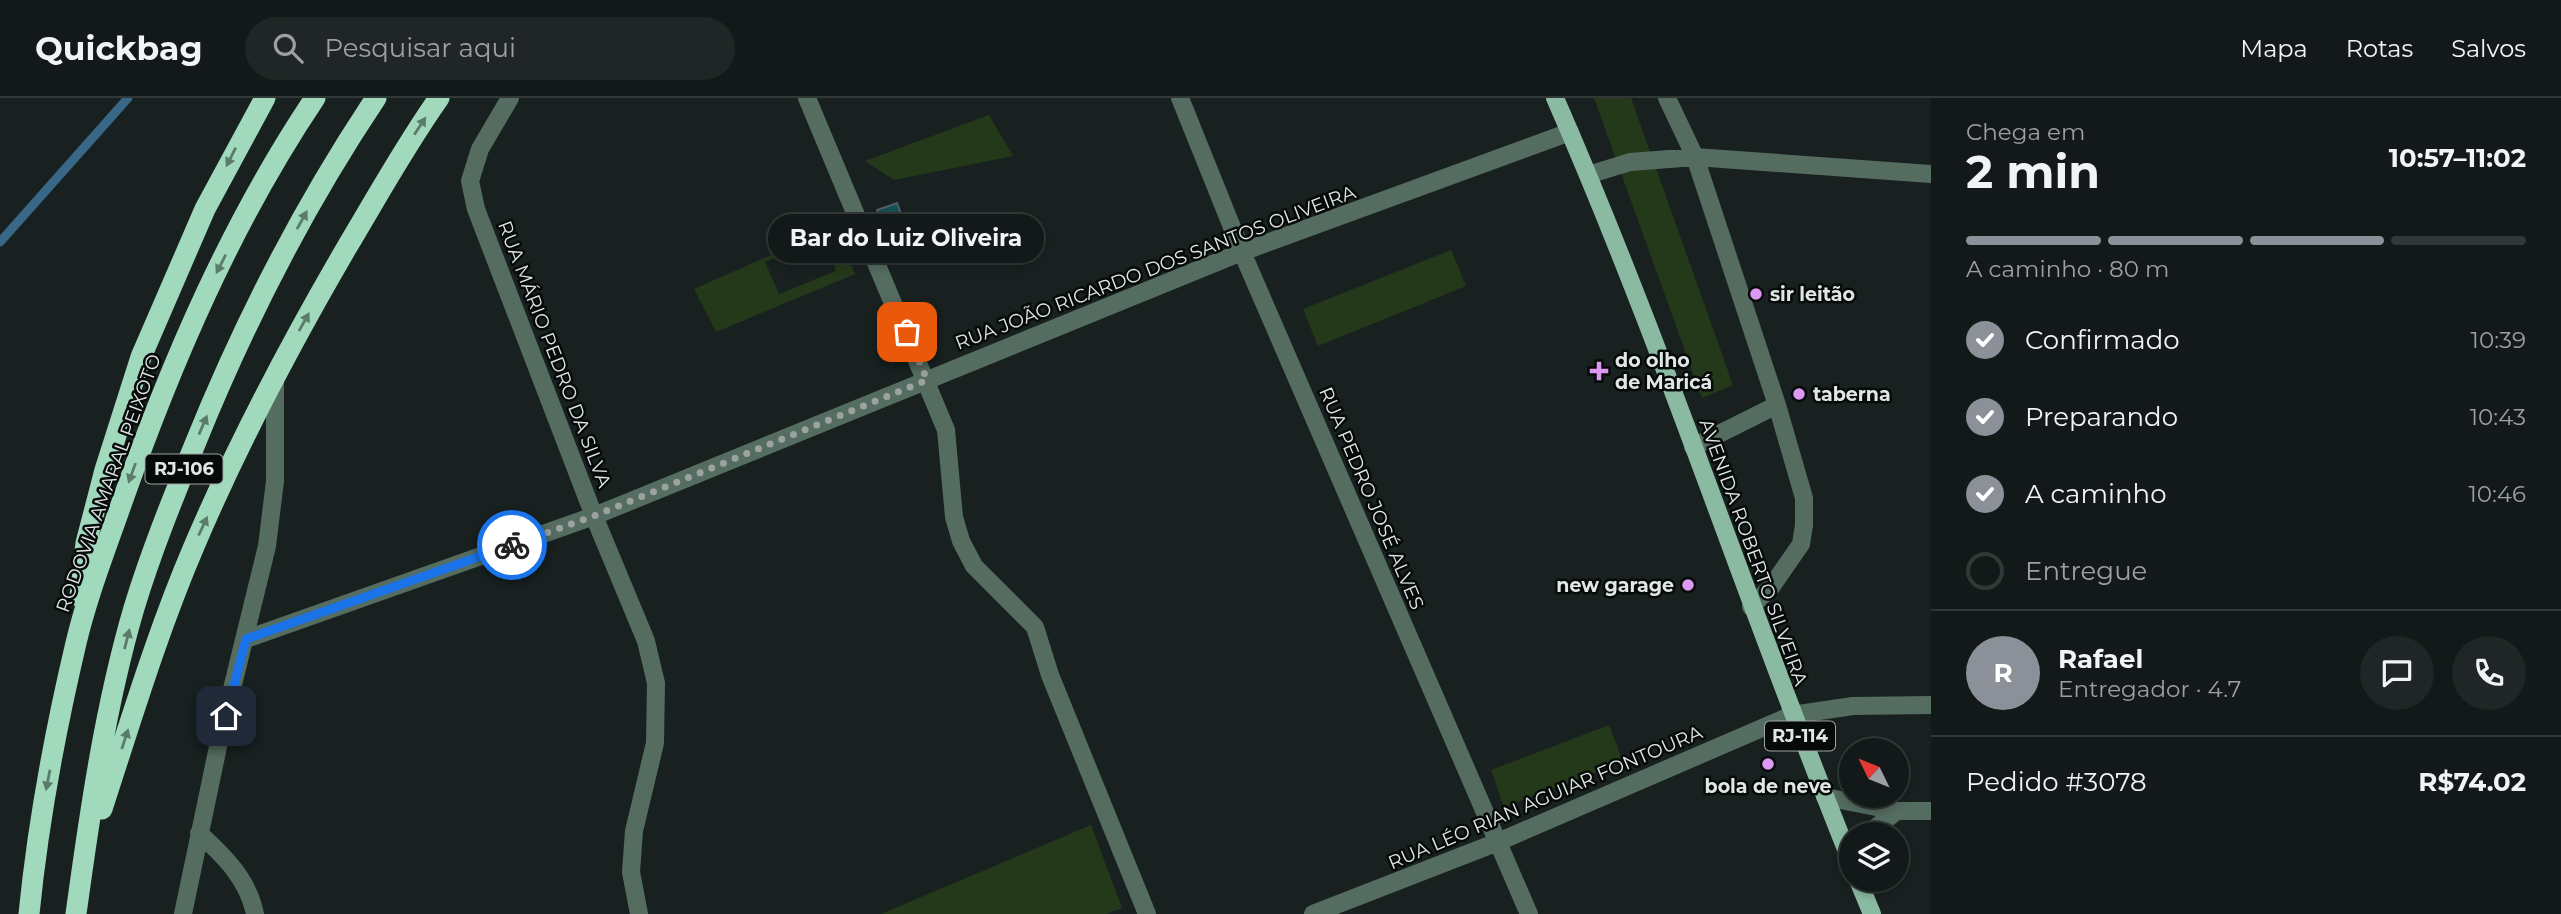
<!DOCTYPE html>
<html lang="pt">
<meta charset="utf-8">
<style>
:root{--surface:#121918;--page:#1f2625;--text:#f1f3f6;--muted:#9ca0a2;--line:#313837;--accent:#8c9099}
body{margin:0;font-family:Montserrat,sans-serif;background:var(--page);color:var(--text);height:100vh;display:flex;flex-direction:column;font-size:26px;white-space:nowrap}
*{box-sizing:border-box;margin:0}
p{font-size:23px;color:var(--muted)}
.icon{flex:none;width:38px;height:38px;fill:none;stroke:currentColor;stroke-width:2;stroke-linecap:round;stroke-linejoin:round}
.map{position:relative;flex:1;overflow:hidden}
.side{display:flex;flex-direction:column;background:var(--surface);width:630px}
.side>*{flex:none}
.needle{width:46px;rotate:313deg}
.tools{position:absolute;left:1839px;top:640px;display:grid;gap:14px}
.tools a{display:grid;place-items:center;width:70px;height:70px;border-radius:50%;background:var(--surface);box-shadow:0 4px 10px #0003,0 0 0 2px var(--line);font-size:35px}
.pin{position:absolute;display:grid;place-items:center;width:60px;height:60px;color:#fff;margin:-30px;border-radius:14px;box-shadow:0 4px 10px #0006}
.courier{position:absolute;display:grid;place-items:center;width:70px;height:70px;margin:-35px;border:5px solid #1a73e8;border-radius:50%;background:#fff;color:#222;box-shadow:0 2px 9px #0007}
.bubble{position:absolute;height:49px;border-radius:24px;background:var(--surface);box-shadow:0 4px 10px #0003,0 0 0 2px var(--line);font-size:23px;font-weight:700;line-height:49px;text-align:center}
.headline em{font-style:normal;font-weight:700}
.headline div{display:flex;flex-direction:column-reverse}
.headline{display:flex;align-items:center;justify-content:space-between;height:119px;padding:0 35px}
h1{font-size:46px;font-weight:700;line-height:52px}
.bar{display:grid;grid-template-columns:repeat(4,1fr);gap:10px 7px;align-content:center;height:84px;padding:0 35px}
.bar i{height:9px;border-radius:5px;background:var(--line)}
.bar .selected{background:var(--accent)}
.bar p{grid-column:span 4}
.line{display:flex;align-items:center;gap:18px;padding:0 35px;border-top:2px solid var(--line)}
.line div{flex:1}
.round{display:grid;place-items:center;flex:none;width:74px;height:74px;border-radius:37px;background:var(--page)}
ol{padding:0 35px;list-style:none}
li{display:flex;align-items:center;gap:21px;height:77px}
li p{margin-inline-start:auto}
li .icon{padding:7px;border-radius:50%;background:var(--accent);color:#fff;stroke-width:4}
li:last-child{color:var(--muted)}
li i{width:38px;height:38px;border:4px solid var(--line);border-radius:50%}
header{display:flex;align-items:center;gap:42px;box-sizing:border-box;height:98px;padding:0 35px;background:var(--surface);border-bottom:2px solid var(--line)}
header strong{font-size:33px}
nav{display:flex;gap:38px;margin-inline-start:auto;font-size:24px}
.search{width:490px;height:63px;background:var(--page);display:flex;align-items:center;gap:18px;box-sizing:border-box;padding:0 24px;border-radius:38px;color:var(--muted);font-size:26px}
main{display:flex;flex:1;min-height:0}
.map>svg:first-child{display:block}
.green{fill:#24391a}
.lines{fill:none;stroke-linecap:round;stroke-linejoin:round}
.stream{stroke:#386787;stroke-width:9}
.building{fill:#174d57;stroke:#535d5f;stroke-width:2}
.minor{stroke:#556c60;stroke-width:18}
.major{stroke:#8bbaa2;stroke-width:18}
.highway{stroke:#a0d9bc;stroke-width:21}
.oneway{fill:#5b7c6b}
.done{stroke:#9ba2a1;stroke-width:7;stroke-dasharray:0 12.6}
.route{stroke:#1a73e8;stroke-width:9}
.poi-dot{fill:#dc99f4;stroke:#060a09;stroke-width:2.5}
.labels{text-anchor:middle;stroke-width:5;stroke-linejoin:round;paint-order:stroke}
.shield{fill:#060a09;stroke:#9fa5a4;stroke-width:2}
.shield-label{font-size:18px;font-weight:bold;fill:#e1e7e7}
.street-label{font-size:19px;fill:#e1e7e7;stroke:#060a09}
.poi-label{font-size:19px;font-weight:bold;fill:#e1e7e7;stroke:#060a09;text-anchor:start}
</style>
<header>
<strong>Quickbag</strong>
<div class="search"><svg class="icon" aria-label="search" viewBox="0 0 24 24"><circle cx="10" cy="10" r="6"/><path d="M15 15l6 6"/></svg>Pesquisar aqui</div>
<nav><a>Mapa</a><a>Rotas</a><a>Salvos</a></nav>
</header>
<main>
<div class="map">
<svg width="1931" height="816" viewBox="0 0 1931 816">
<rect width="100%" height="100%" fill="#182120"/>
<!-- green -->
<path class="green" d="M 1594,0 L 1631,0 L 1733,287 L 1702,300 Z
M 989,17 L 1013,58 L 894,82 L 865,63 Z
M 834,129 L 839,140 L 825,145 L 822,139 L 765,164 L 779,196 L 836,173 L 829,152 L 844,148 L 855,176 L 716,234 L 694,191 Z
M 1451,152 L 1466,188 L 1318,248 L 1303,211 Z
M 1609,627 L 1623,664 L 1504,709 L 1491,672 Z
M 1091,727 L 1122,810 L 1106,816 L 881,816 Z"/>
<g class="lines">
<!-- stream -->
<path class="stream" d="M 0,144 L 128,0"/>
</g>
<!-- building -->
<path class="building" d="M 897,105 L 913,148 L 894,155 L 877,112 Z"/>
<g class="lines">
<!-- minor -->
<path class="minor" d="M 510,0 L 480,51 L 470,83 L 476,111 L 594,418 L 646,543 L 656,585 L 655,645 L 634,733 L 631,774 L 639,816
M 807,0 L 946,332 L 954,419 L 961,443 L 974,468 L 1035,529 L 1050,577 L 1147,816
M 1180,0 L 1242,154 L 1529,816
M 1667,0 L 1695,59 L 1777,307 L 1804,400 L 1804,427 L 1801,446 L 1772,488 L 1751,509
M 1588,77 L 1630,64 L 1695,59 L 1931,76
M 1693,349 L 1777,307
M 246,541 L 594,418 L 1242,154 L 1570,34
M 1825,699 L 1897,713 L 1931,713
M 199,735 C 224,758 248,781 255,816
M 1866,737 L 1897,713
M 183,816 L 219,644 L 267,448 L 275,383 L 275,280
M 1313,816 L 1498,744 L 1792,617 L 1853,608 L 1931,607"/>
<!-- major -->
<path class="major" d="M 1555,0 C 1665,251 1749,512 1852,766
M 1858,782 L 1872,816"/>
<!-- highway -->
<path class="highway" d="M 80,499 L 86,445 L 105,372 L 141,259 L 205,111 L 265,0
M 102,711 C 131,622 158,532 195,446 C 239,343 291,245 347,149 C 377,99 405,48 439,0
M 29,816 C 38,725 55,634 76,545 C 87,498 106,450 122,404 C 172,263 231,125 315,0
M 76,816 C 90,714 105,609 134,510 C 151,454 173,400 195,346 C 244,225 303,109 376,0"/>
</g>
<!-- one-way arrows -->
<defs><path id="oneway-solid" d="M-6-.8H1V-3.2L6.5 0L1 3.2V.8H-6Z" transform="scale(1.75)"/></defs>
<g class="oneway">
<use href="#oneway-solid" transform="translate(420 28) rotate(-57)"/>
<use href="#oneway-solid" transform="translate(231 59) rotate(117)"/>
<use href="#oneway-solid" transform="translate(302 122) rotate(-61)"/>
<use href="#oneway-solid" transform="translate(221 166) rotate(117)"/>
<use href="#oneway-solid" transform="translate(304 224) rotate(-61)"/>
<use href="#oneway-solid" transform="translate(203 327) rotate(-67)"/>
<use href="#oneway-solid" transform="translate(132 375) rotate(110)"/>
<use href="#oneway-solid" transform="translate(203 428) rotate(-65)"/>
<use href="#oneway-solid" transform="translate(127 541) rotate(-76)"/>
<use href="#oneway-solid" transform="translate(125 641) rotate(-72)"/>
<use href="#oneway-solid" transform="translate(48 682) rotate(101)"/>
</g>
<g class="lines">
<!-- done -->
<path class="done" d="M 512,447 L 594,418 L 927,282 L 907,234"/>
<!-- route -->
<path class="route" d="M 226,618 L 246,541 L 512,447"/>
</g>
<!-- markers -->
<g class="poi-dot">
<circle cx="1756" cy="196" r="7"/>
<path d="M1595.5 262.5h7v7h7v7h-7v7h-7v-7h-7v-7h7z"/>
<circle cx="1799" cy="296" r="7"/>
<circle cx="1688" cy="487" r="7"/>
<circle cx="1768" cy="666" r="7"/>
</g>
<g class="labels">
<!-- shield labels -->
<g class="shield">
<rect x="145.5" y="356.5" width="77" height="29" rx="5"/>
<rect x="1765" y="623.5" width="70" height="29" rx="5"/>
</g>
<g class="shield-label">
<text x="184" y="377">RJ-106</text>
<text x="1800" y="644">RJ-114</text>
</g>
<!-- street labels -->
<g class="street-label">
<text transform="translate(1155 169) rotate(-21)" y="7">RUA JOÃO RICARDO DOS SANTOS OLIVEIRA</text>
<text transform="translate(555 256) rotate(69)" y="7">RUA MÁRIO PEDRO DA SILVA</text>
<text transform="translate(108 385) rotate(-70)" y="7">RODOVIA AMARAL PEIXOTO</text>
<text transform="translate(1372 400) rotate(67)" y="7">RUA PEDRO JOSÉ ALVES</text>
<text transform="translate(1754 454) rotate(70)" y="7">AVENIDA ROBERTO SILVEIRA</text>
<text transform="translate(1545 699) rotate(-23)" y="7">RUA LÉO RIAN AGUIAR FONTOURA</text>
</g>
<!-- poi labels -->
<g class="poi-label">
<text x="1770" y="203">sir leitão</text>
<text x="1615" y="269">do olho<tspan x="1615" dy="22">de Maricá</tspan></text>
<text x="1813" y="303">taberna</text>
<text x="1674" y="494" text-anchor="end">new garage</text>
<text x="1768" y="695" text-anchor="middle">bola de neve</text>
</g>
</g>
</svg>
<div class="tools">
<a><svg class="needle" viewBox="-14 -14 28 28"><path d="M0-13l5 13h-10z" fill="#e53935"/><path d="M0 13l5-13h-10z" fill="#9ca0a2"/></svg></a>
<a><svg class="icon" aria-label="layers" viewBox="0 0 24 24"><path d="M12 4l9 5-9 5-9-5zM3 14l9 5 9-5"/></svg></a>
</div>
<div class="pin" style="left:907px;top:234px;background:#ea580c"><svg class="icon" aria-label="bag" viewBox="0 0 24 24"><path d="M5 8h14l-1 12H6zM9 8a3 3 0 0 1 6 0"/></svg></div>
<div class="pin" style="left:226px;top:618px;background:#1f2937"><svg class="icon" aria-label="home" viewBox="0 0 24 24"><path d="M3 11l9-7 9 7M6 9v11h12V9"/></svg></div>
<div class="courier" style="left:512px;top:447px"><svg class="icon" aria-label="bike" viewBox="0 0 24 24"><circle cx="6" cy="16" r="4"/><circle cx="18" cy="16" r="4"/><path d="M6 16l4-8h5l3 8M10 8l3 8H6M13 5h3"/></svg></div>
<div class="bubble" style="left:768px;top:116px;width:276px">Bar do Luiz Oliveira</div>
</div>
<section class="side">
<div class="headline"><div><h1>2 min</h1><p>Chega em</p></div><em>10:57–11:02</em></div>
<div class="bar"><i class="selected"></i><i class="selected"></i><i class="selected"></i><i></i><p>A caminho · 80 m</p></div>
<ol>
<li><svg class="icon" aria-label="check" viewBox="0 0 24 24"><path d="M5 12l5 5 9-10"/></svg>Confirmado<p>10:39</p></li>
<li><svg class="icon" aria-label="check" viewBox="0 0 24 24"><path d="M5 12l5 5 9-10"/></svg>Preparando<p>10:43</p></li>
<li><svg class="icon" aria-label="check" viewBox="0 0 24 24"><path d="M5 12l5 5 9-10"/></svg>A caminho<p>10:46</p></li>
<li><i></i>Entregue</li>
</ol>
<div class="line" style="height:126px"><b class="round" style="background:var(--accent);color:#fff">R</b><div><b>Rafael</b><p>Entregador · 4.7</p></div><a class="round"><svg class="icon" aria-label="chat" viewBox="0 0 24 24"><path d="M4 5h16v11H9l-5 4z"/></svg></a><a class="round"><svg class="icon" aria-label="phone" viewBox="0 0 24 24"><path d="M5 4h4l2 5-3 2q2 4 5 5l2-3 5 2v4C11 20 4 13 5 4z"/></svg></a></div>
<div class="line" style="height:91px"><div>Pedido #3078</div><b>R$74.02</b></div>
</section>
</main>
